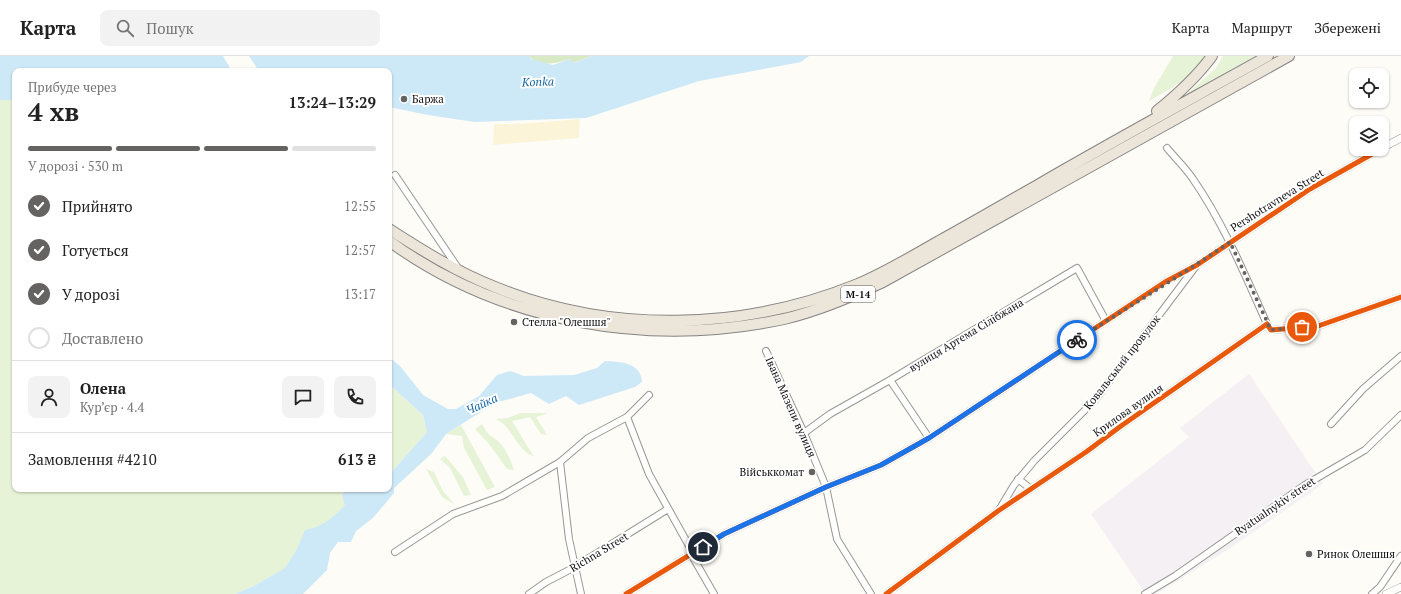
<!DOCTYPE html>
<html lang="uk">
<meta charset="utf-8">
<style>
:root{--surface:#fff;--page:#f2f2f2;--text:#222;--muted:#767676;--line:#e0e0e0;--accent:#646362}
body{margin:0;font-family:"PT Serif",serif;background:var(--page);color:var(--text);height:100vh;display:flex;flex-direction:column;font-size:15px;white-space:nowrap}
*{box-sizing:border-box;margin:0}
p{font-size:13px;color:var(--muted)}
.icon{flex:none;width:22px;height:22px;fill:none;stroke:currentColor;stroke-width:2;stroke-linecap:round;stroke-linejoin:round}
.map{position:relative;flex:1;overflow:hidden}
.side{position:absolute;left:12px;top:12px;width:380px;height:424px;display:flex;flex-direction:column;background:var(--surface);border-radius:8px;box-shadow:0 1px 3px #0004}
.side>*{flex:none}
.controls{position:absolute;left:1349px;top:12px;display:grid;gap:8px}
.controls a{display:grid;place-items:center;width:40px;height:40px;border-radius:8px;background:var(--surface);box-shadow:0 1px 3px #0004;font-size:20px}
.pin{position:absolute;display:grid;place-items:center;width:34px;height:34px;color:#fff;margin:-17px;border:2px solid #fff;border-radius:50%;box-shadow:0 1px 4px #0007}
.courier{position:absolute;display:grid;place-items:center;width:40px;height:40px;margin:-20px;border:3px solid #1a73e8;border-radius:50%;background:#fff;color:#222;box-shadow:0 1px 5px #0007}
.head em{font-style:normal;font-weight:600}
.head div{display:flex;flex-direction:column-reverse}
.head{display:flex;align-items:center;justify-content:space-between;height:68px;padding:0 16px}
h1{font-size:26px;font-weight:600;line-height:30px}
.bar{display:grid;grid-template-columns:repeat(4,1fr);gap:6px 4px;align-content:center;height:48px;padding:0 16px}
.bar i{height:5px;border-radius:3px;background:var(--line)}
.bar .active{background:var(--accent)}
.bar p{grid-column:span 4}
.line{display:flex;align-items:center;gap:10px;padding:0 16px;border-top:1px solid var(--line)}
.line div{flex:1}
.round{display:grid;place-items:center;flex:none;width:42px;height:42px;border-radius:8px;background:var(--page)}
ol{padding:0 16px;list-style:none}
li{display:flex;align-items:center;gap:12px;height:44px}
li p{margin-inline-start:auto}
li .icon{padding:4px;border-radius:50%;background:var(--accent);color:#fff;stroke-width:4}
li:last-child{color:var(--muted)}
li i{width:22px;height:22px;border:2px solid var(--line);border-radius:50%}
header{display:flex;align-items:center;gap:24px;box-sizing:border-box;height:56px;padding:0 20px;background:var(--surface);border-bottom:1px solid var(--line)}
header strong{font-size:19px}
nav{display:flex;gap:22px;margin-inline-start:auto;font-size:14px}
.search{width:280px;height:36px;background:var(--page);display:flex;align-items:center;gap:10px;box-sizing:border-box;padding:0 14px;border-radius:8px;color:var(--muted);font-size:15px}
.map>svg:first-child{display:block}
.industrial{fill:#f5f0f3}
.green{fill:#e7f3d7}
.forest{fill:#d8eac5}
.sand{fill:#fcf4d9}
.water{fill:#cde8f7}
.pier{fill:#fdfcf7}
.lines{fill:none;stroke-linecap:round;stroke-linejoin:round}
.minor-casing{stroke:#979795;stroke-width:8}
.tertiary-casing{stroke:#979795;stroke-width:8}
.trunk-casing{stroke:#858482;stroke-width:12}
.minor{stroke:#fffffe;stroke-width:6}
.tertiary{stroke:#fffffe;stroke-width:7}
.trunk{stroke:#ece5da;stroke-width:10}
.cycleway-casing{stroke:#fff;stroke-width:8}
.cycleway{stroke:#e8590c;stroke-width:5}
.done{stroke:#646362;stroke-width:4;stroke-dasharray:0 7.2}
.route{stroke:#1a73e8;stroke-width:5}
.poi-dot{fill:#646362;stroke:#fff;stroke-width:1.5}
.labels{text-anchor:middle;stroke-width:4;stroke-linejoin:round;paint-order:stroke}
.shield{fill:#fff;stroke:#585858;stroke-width:1}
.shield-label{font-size:10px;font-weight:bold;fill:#111}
.poi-label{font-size:11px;fill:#111;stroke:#fff;text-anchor:start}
.street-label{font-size:11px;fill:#111;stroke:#fff}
.water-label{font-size:12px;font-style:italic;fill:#1768a6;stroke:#fff}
</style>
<header>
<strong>Карта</strong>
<div class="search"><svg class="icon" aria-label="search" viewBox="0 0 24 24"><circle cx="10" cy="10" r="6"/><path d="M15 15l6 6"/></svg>Пошук</div>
<nav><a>Карта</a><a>Маршрут</a><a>Збережені</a></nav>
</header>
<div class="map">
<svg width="1401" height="538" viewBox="0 0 1401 538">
<rect width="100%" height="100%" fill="#fdfcf7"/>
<!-- industrial -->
<path class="industrial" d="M 1249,318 L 1323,428 L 1232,491 L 1156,538 L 1146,538 L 1091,458 L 1189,381 L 1180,372 Z"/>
<!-- green -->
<path class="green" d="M 1173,0 L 1206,0 C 1192,21 1171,33 1149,45 L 1154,32 Z
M 1223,0 L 1255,0 L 1184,41 L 1216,12 Z
M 4,43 L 15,44 L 15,433 L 376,433 L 285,512 L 254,530 L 235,538 L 0,538 L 0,44 Z
M 389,328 L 423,359 L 427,376 L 389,419 Z
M 521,357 L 548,357 L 536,361 L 547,379 L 541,378 L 530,361 L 512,365 L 534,401 C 515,393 513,371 496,363 L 507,362 Z
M 482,368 C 489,381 490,378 499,386 C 506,393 511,404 514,414 L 507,413 L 489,388 L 475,373 Z
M 461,369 L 495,431 L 487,434 L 464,392 L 462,380 L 446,378 L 431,398 L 394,432 L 394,437 L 386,440 L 389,433 L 446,378 Z
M 445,400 L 463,421 L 471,439 L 464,440 L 450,412 L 440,403 Z
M 426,413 L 434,416 L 443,435 L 455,449 L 442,441 Z"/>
<!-- forest -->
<path class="forest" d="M 529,0 L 592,0 L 573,7 L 570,3 C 558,7 539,12 529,0 Z"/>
<!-- sand -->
<path class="sand" d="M 580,63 L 579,82 L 493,89 L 494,68 C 522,69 551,65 580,63 Z"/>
<!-- water -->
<path class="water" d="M 0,0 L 529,0 L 531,3 L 553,9 L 570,3 L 574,7 L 592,0 L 809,0 L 801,6 L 699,25 L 586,62 L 475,66 L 428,59 L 389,51 L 389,15 L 15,15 L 15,44 L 0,44 Z
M 389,301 L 400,310 L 423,339 L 448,353 L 456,353 L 479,340 L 497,319 L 510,315 L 524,320 L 574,319 L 597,312 L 605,305 C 620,306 641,306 642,326 L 635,331 L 579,349 L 566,340 L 549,348 L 531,337 L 495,347 L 446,378 L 431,398 L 394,432 L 394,437 L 373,462 L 356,475 L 351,486 L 338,486 L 330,497 L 327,514 L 303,538 L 235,538 L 254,530 L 285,512 L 297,493 L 305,474 C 323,471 333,462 345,449 L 342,439 L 347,433 L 367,433 L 373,436 L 376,433 L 389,433 L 389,419 L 427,376 L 423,359 L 389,328 Z"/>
<!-- pier -->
<path class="pier" d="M 223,0 L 249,0 L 259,15 L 232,15 Z"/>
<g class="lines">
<!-- minor casing -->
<g class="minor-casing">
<path id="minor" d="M 1167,92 C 1175,102 1186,112 1193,123 C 1224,168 1245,219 1267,268
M 395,119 L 458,212
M 766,295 L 804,377 L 826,431 L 837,483 L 871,538
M 890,324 L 929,382
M 627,361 L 649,418 L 693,497
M 1331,368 L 1363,333 L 1401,300
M 804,377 L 830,358 L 890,324 L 1077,212 L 1106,265
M 560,406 L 569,483 L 581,538
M 1018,423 L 1031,433
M 999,454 L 1014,429 L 1034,405 L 1095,344 L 1196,210
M 395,496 L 453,458 L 502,440 L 560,406 L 588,382 L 627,361 L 649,339
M 691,498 L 714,538
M 529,538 L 546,526 L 573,512 L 668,453
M 1145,538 L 1175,520 L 1305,429 L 1365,394 L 1401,359
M 1372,538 L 1380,531 L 1401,500"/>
</g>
<!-- tertiary casing -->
<g class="tertiary-casing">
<path id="tertiary" d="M 1382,92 L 1401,82
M 626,538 L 724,478 L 826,431 L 881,409 L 929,382 L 1165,226 L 1197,209 L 1310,133 L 1381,93
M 886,538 L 998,455 L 1086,396 L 1121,370 L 1267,268 L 1271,274 L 1318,270 L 1401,241
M 1386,538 L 1401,531"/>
</g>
<!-- trunk casing -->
<g class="trunk-casing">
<path id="trunk" d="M 1157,55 C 1178,38 1196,22 1212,0
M 389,173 C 423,195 457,216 495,231 C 610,278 743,275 858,228 C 886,216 913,200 939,185 C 972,167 1004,148 1036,130 C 1113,85 1191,43 1268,0
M 389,185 C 502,267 648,292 784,263 C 818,255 851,241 883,226 L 1289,0"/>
</g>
<!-- minor -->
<use href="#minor" class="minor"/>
<!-- tertiary -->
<use href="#tertiary" class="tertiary"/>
<!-- trunk -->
<use href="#trunk" class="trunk"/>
<!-- cycleway casing -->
<g class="cycleway-casing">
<path id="cycleway" d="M 626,538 L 724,478 L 826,431 L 881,409 L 929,382 L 1165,226 L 1197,209 L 1310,133 L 1381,93
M 886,538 L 998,455 L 1086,396 L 1121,370 L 1267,268 L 1271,274 L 1318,270 L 1401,241"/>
</g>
<!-- cycleway -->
<use href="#cycleway" class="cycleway"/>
</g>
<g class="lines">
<!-- done -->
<path class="done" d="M 1077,284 C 1128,251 1180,220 1230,186 L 1271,274 L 1302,271"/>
<!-- route -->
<path class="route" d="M 703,491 L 724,478 L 826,431 L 881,409 L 929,382 L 1077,284"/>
</g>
<!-- markers -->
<g class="poi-dot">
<circle cx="404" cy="43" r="4"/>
<circle cx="514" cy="266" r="4"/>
<circle cx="812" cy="416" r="4"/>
<circle cx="1309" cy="498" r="4"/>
</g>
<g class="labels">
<!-- shield labels -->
<rect class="shield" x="841" y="230" width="34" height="16" rx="3"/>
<g class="shield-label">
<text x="858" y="242">М-14</text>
</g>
<!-- poi labels -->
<g class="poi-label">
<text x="412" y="47">Баржа</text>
<text x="522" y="270">Стелла "Олешшя"</text>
<text x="804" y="420" text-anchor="end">Військкомат</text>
<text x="1317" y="502">Ринок Олешшя</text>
</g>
<!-- street labels -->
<g class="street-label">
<text transform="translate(1277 144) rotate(-32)" y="4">Pershotravneva Street</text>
<text transform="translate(966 279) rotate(-31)" y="4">вулиця Артема Сілібжана</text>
<text transform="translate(1122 306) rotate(-52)" y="4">Ковальський провулок</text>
<text transform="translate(791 351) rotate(66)" y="4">Івана Мазепи вулиця</text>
<text transform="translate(1128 354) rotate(-35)" y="4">Крилова вулиця</text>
<text transform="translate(1275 450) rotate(-34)" y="4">Ryatualnykiv street</text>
<text transform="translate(599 496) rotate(-31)" y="4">Richna Street</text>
</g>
<!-- water labels -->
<g class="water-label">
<text transform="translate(538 26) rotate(-2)" y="4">Konka</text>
<text transform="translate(482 348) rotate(-25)" y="4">Чайка</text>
</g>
</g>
</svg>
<div class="controls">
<a><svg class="icon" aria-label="locate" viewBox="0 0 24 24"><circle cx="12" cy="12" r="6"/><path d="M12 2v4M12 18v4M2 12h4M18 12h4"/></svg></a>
<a><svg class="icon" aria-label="layers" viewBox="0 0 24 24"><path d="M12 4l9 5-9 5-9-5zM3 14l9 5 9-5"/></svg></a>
</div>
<div class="pin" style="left:1302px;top:271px;background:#ea580c"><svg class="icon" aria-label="bag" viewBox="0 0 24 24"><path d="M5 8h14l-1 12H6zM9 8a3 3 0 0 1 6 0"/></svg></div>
<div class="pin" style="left:703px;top:491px;background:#1f2937"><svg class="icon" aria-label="home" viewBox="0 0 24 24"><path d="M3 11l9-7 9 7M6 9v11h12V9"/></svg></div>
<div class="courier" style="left:1077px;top:284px"><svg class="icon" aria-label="bike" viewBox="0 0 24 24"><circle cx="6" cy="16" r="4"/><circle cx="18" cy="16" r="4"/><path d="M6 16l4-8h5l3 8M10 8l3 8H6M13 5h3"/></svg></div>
<section class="side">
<div class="head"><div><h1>4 хв</h1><p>Прибуде через</p></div><em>13:24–13:29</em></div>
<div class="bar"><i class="active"></i><i class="active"></i><i class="active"></i><i></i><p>У дорозі · 530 m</p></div>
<ol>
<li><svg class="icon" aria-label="check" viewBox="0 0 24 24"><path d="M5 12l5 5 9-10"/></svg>Прийнято<p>12:55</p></li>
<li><svg class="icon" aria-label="check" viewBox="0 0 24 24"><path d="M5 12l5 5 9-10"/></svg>Готується<p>12:57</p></li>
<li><svg class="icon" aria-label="check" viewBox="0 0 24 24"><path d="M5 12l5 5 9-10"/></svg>У дорозі<p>13:17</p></li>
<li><i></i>Доставлено</li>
</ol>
<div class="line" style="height:72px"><a class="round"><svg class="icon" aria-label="person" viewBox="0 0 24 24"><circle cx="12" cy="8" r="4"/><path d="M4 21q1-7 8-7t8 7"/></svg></a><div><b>Олена</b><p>Кур’єр · 4.4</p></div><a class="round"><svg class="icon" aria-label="chat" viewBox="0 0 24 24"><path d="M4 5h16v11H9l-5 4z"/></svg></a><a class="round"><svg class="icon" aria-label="phone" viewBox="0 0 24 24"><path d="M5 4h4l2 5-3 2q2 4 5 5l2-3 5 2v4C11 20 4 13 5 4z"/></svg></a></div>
<div class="line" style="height:52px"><div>Замовлення #4210</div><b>613 ₴</b></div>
</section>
</div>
